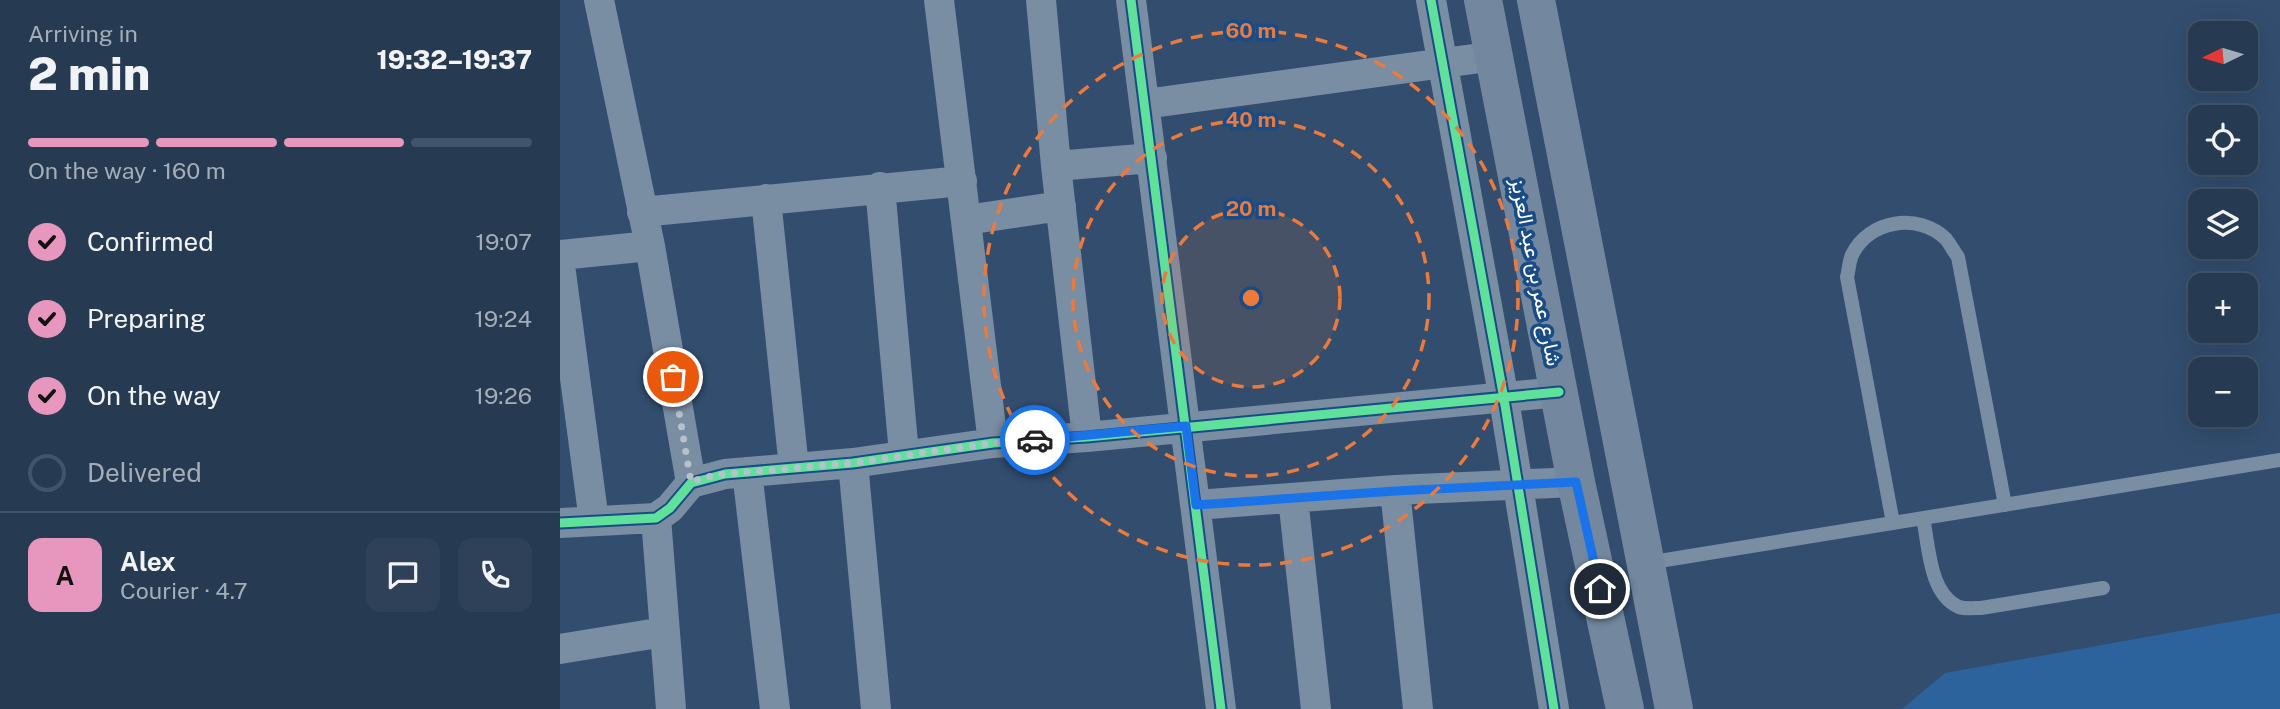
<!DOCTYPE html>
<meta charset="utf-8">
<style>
:root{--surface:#263a52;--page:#2e4159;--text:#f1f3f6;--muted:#a4adb8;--line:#425469;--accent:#e797bd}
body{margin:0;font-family:"Public Sans",Vazirmatn,sans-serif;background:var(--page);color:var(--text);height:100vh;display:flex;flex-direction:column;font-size:26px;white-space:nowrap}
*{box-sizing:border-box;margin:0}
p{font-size:23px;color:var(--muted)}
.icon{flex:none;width:38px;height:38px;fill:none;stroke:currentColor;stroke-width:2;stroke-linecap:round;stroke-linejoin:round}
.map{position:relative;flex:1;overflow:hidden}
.details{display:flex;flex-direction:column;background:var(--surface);width:560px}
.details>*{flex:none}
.needle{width:46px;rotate:265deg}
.controls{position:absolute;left:1628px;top:21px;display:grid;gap:14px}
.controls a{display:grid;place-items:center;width:70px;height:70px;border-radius:14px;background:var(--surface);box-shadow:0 7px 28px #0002,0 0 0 2px var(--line);font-size:35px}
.pin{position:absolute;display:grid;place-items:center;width:60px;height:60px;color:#fff;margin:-30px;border:4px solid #fff;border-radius:50%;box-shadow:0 2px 7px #0007}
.courier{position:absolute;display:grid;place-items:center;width:70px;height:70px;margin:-35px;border:5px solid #1a73e8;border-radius:50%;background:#fff;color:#222;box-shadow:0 2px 9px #0007}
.overview em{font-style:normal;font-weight:800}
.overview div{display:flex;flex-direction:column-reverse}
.overview{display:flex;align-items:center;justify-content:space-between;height:119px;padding:0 28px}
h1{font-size:46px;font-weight:800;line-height:52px}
.bar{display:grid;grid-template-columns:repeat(4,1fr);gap:10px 7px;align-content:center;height:84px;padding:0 28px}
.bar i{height:9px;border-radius:5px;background:var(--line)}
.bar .active{background:var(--accent)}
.bar p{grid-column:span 4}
.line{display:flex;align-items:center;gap:18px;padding:0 28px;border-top:2px solid var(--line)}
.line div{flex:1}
.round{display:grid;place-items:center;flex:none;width:74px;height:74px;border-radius:14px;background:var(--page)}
ol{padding:0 28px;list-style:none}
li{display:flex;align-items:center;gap:21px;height:77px}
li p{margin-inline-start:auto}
li .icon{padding:7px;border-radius:50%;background:var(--accent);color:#111;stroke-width:4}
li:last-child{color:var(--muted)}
li i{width:38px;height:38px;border:4px solid var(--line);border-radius:50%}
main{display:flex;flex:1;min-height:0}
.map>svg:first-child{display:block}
.green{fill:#2d639d}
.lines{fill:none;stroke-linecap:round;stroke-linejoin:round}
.lane{stroke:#798da3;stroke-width:14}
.street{stroke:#798da3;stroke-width:30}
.secondary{stroke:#73889f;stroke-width:38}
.cycleway-casing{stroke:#194c86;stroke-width:13}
.cycleway{stroke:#60e19b;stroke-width:9}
.done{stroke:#b7c1cc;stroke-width:7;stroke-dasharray:0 12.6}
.route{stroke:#1a73e8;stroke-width:9}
.ring{fill:none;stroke:#ed7a3d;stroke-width:3.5;stroke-dasharray:12 9}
.labels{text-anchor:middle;stroke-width:7;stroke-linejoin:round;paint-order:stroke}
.street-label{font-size:21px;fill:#fff;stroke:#194c86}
.centre{fill:#ed7a3d;stroke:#194c86;stroke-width:3.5}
.ring-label{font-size:21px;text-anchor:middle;font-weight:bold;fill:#ed7a3d;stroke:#194c86;stroke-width:7;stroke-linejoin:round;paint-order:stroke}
</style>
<main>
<section class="details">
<div class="overview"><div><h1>2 min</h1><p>Arriving in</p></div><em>19:32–19:37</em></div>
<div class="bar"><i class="active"></i><i class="active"></i><i class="active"></i><i></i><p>On the way · 160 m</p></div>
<ol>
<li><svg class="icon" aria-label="check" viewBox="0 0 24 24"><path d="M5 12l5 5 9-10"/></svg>Confirmed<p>19:07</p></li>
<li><svg class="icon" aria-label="check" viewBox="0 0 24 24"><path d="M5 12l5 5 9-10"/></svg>Preparing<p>19:24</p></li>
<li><svg class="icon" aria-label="check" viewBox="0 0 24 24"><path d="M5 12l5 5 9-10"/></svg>On the way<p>19:26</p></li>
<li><i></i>Delivered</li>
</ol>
<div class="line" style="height:126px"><b class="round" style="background:var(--accent);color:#111">A</b><div><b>Alex</b><p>Courier · 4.7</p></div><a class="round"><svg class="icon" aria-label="chat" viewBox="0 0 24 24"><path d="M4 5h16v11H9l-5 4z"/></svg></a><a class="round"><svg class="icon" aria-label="phone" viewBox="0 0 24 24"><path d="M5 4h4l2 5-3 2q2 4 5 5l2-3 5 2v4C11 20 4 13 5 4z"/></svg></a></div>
</section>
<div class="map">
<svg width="1720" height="709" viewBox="0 0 1720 709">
<rect width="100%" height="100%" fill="#324d6e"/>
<!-- green -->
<path class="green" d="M 1720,613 L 1720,709 L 1342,709 L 1385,673 Z"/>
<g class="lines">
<!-- lane -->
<path class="lane" d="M 1363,518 C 1369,546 1369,594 1399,607 C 1405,609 1414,608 1421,608 L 1543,588
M 1333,523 L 1287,277 C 1289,270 1289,261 1292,255 C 1308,220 1359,212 1386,239 C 1390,244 1394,252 1398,257 L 1445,505
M 1087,563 L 1720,460"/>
<!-- street -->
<path class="street" d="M 39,0 L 90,246 L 131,483
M 379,0 L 433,443
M 481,0 L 496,166 L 527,437
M 571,0 L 661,709
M 871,0 L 944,399 L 994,709
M 585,104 L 935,56
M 496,166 L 592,158
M 320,187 L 344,454
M 206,199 L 234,468
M 82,212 L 402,181
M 406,220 L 501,206
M 0,255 L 90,246
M 0,265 L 34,521
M 293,463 L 316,709
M 187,472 L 215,709
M 835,490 L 858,709
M 733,498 L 756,709
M 636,505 L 835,490 L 1016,482
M 96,518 L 111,709
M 0,523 L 96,518 L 110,508 L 131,483 L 165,474 L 293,463 L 433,443 L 527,437 L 999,392
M 0,649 L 104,632"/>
<!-- secondary -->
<path class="secondary" d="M 923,0 L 1016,482 L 1065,709
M 976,0 L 1114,709"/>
<!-- cycleway casing -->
<g class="cycleway-casing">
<path id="cycleway" d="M 571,0 L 661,709
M 871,0 L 944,399 L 994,709
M 0,523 L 96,518 L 110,508 L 131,483 L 165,474 L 293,463 L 433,443 L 527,437 L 999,392"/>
</g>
<!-- cycleway -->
<use href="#cycleway" class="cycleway"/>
</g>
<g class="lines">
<!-- done -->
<path class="done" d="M 113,377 L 131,482 L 146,477 L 165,474 L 293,463 L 433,443 L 475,440"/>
<!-- route -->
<path class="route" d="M 475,440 L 626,426 L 636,505 L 835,491 L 1016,482 L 1040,589"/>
</g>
<!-- distance rings -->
<circle cx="691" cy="298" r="89" fill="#ed7a3d" fill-opacity=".12"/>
<g class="ring">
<circle cx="691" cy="298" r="89"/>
<circle cx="691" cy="298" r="178"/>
<circle cx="691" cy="298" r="267"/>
</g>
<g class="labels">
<!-- street labels -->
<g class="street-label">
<text transform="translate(976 272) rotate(79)" y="7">شارع عمر بن عبد العزيز</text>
</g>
</g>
<circle cx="691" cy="298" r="10" class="centre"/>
<g class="ring-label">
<text x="691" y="38">60 m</text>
<text x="691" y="127">40 m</text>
<text x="691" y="216">20 m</text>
</g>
</svg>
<div class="controls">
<a><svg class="needle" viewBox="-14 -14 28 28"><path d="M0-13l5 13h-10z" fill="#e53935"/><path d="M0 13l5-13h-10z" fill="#a4adb8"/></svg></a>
<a><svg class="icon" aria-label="locate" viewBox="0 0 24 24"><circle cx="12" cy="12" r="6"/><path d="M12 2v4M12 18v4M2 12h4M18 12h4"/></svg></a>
<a><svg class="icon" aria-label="layers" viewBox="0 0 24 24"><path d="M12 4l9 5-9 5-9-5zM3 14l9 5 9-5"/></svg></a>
<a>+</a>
<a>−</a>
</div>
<div class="pin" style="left:113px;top:377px;background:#ea580c"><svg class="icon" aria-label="bag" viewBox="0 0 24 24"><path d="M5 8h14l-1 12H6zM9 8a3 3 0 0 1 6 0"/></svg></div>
<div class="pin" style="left:1040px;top:589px;background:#1f2937"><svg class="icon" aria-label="home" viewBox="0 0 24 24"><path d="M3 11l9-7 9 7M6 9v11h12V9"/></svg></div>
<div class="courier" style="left:475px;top:440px"><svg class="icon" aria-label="car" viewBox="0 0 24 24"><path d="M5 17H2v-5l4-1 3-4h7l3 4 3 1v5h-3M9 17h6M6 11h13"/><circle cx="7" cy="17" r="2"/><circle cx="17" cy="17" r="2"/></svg></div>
</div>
</main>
